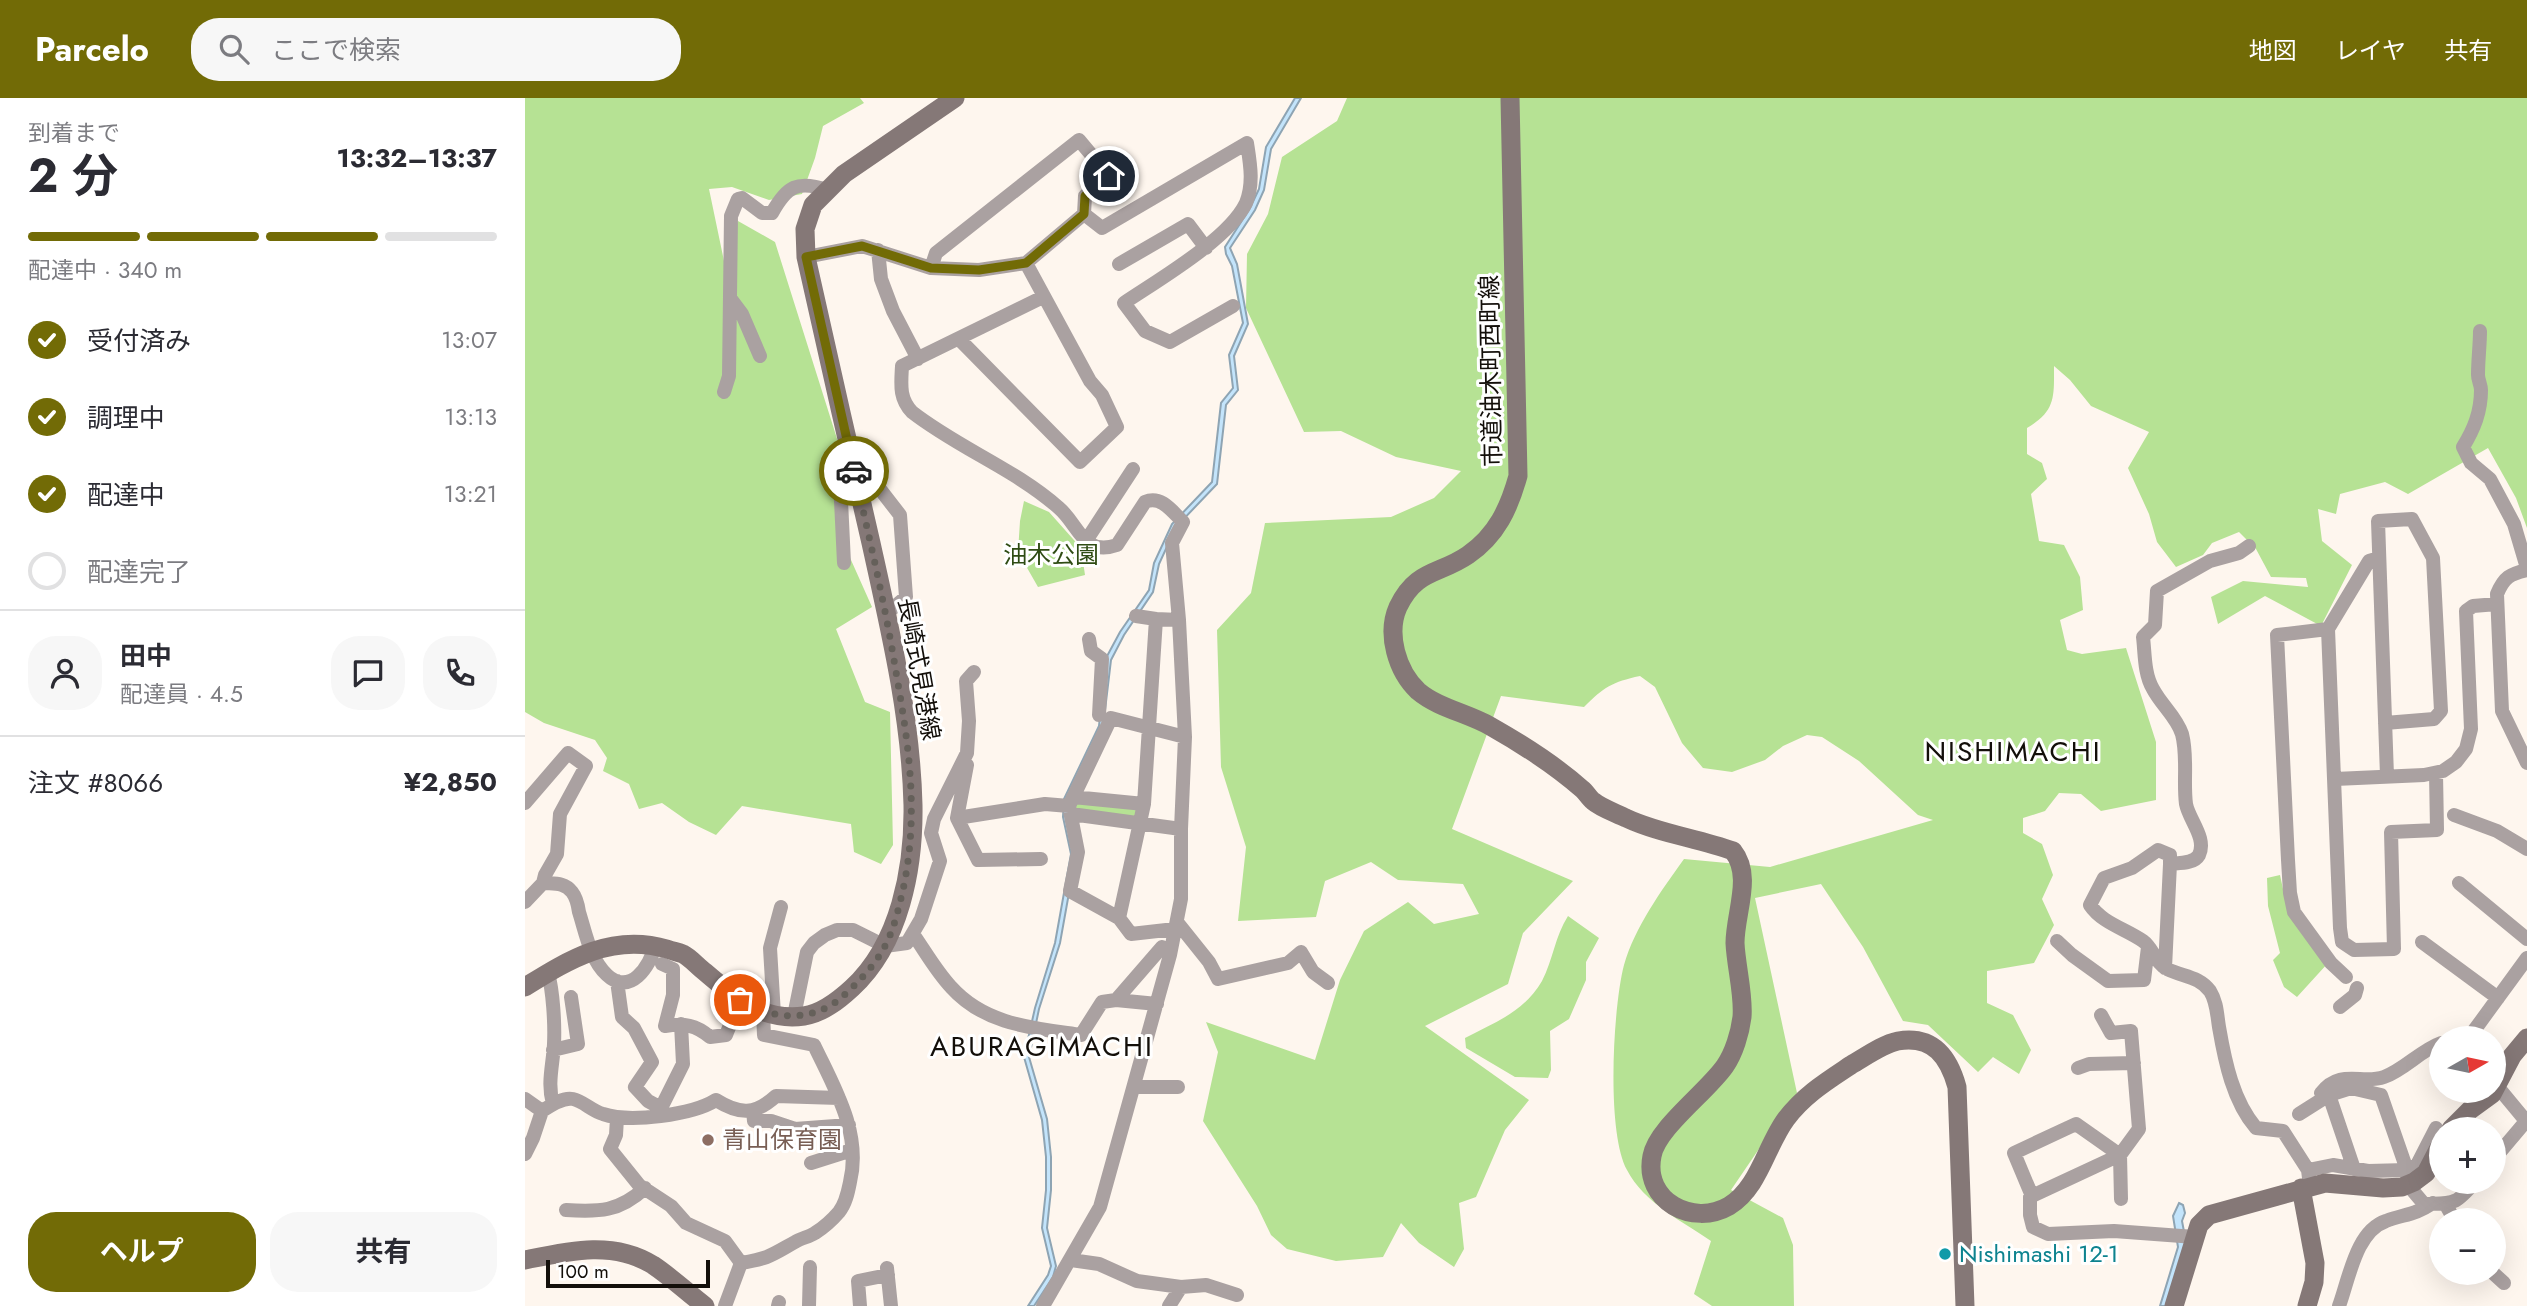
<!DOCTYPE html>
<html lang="ja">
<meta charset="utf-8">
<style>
:root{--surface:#fff;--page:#f7f7f7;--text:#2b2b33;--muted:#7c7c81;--line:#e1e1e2;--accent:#726b06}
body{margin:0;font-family:Jost,"Noto Sans JP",sans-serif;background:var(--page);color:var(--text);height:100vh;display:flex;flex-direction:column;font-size:26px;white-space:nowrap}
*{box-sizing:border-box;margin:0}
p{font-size:23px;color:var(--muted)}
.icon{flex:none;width:38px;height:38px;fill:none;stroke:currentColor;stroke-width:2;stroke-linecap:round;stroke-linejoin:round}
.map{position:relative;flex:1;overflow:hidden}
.side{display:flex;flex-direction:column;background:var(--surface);width:525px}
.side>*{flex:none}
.needle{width:46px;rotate:81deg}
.fabs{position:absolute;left:1904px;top:928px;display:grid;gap:14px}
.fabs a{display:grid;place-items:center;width:77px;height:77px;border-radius:50%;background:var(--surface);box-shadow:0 7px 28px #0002;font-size:35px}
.scale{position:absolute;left:21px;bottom:18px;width:164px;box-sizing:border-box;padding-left:7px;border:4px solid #130f0a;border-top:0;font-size:19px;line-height:24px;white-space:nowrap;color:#130f0a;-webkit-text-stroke:5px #fff;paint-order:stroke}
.pin{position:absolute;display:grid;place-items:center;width:60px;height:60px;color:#fff;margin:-30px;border:4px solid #fff;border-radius:50%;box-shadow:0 2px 7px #0007}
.courier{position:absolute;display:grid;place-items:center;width:70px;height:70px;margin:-35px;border:5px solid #726b06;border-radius:50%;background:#fff;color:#222;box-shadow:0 2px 9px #0007}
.head em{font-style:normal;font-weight:700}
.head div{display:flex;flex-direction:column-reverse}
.head{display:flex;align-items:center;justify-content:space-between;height:119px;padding:0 28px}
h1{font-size:46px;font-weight:700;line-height:52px}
.bar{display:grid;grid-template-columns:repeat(4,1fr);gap:10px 7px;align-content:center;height:84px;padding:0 28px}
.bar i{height:9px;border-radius:5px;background:var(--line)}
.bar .active{background:var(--accent)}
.bar p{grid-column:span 4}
.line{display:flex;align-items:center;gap:18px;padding:0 28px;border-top:2px solid var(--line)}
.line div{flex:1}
.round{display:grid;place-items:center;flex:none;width:74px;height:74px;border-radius:28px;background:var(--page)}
ol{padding:0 28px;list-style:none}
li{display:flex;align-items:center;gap:21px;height:77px}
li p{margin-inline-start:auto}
li .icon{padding:7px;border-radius:50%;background:var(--accent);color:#fff;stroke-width:4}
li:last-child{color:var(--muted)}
li i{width:38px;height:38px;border:4px solid var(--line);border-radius:50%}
.cta{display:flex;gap:14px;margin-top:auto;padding:14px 28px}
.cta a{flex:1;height:80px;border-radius:28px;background:var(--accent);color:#fff;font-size:28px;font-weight:700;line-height:80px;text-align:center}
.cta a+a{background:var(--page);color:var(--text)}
header{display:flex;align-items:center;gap:42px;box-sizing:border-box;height:98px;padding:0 35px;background:var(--accent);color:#fff}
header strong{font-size:33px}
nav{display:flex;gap:38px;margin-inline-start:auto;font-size:24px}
.search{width:490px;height:63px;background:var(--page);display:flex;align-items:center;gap:18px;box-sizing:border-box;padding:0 24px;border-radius:28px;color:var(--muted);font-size:26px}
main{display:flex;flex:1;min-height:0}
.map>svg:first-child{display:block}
.green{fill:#b6e294}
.water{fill:#c3e4fb;stroke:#8ea4b3;stroke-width:2}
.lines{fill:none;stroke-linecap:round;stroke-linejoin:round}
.street{stroke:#aaa1a1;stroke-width:14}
.secondary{stroke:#857877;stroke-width:19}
.done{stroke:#65605a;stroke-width:7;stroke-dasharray:0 12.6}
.route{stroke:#726b06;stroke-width:9}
.education-dot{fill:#8d6e63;stroke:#fff;stroke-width:2.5}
.culture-dot{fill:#0f9aa8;stroke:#fff;stroke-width:2.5}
.labels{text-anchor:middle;stroke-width:6;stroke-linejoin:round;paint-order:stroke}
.street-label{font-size:24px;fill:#130f0a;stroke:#fff}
.park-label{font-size:24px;fill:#2f4c14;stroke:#fff}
.education-label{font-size:24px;fill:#785e54;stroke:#fff;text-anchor:start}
.culture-label{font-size:24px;fill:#0d838f;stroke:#fff;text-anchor:start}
.quarter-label{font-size:28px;letter-spacing:2px;fill:#130f0a;stroke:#fff}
</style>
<header>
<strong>Parcelo</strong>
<div class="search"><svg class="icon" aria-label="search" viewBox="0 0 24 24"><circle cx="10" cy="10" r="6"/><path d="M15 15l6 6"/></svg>ここで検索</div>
<nav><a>地図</a><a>レイヤ</a><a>共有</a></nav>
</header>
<main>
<section class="side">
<div class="head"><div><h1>2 分</h1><p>到着まで</p></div><em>13:32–13:37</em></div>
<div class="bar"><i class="active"></i><i class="active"></i><i class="active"></i><i></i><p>配達中 · 340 m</p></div>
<ol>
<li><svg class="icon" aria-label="check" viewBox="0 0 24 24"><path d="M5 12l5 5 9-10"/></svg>受付済み<p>13:07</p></li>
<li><svg class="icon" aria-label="check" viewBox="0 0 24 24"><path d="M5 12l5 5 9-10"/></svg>調理中<p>13:13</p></li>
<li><svg class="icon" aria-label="check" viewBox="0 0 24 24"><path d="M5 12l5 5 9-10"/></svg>配達中<p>13:21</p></li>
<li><i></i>配達完了</li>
</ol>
<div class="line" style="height:126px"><a class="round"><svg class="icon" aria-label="person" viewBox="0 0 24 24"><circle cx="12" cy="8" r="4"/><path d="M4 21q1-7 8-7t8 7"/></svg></a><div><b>田中</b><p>配達員 · 4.5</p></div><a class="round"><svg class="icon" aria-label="chat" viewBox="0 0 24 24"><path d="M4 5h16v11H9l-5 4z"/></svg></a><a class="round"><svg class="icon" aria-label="phone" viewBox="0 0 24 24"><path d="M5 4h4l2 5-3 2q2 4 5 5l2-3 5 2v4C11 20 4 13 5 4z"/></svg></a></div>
<div class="line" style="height:91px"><div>注文 #8066</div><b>¥2,850</b></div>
<div class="cta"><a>ヘルプ</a><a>共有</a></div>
</section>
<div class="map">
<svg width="2002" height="1208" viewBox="0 0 2002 1208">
<rect width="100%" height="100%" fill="#fef6ee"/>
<!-- green -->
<path class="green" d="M 0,0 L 335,0 L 339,5 L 298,28 L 290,60 L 277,96 L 244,102 L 207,89 L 184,91 L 199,163 L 213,123 L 250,144 L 314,347 L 322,453 L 347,509 L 311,531 L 340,604 L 365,614 L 368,747 L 356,766 L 329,754 L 326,726 L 217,708 L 191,737 L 164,724 L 137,705 L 114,711 L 104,686 L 78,673 L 82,660 L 70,642 L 19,625 L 0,614 Z
M 822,0 L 2002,0 L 2002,430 L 1991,400 L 1963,350 L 1883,396 L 1860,384 L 1815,396 L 1811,416 L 1793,411 L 1797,443 L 1827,467 L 1796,528 L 1740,498 L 1693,526 L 1686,499 L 1718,483 L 1783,489 L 1781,480 L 1746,479 L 1731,451 L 1714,434 L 1687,445 L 1678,457 L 1651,469 L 1632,444 L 1624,416 L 1603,370 L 1624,334 L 1566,308 L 1545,282 L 1529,268 C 1529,299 1531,313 1502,330 L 1502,356 L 1517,365 L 1522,381 L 1506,396 L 1514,443 L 1539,447 L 1555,479 L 1558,512 L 1535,522 L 1542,552 L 1557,556 L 1601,550 L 1631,644 L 1631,702 L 1576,713 L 1556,696 L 1534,695 L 1520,713 L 1498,720 L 1498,735 L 1517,746 L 1528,777 L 1517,801 L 1529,827 L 1509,865 L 1462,873 L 1462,905 L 1488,917 L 1506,952 L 1494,976 L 1468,959 L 1453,974 L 1403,927 L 1378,923 L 1338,849 L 1296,786 L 1230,800 L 1272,995 L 1206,1092 L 1258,1120 L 1268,1147 L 1269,1208 L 1187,1208 L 1169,1196 L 1186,1143 C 1157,1123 1119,1105 1102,1072 C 1081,1034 1088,909 1099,867 C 1110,829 1136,793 1159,761 L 1245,769 L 1408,722 L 1393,717 L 1334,663 L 1297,639 L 1282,637 L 1258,648 L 1240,662 L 1207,674 L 1178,670 L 1157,645 L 1130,589 L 1115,578 C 1087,584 1079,589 1059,609 L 976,598 L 927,731 L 1048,783 L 998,835 L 983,886 L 900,928 L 1004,1002 L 980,1032 L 951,1099 L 934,1105 L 939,1151 L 929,1169 L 894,1145 L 876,1125 L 858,1159 L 811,1163 L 762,1151 L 746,1137 L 732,1108 L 678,1023 L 693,954 L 681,924 L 790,962 L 815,882 L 839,833 L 883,804 L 909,826 L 954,816 L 938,786 L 873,782 L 846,764 L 800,783 L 791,819 L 713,823 L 721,749 L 696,669 L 692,532 L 726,495 L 740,425 L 866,419 L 909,400 L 936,373 L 871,359 L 816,333 L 779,334 L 721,210 L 722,156 L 743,116 L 757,59 L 812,23 Z
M 499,403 L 524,414 L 556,450 L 560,477 L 513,489 L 493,454 L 495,423 Z
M 551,703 L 613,709 L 611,721 L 549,712 Z
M 1755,777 L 1761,805 L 1803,865 L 1772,899 L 1759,889 L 1748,862 L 1755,855 L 1743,808 L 1742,780 Z
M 1043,818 L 1074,840 L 1061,864 L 1061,882 L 1044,921 L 1025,933 L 1026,972 L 1023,980 L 990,979 L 941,950 L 940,940 C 970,924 998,915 1017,883 C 1028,862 1030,838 1043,818 Z"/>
<!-- water -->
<path class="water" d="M 770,0 L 776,0 L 746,51 L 739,92 L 730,112 L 705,150 L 712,166 L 723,226 L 709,258 L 713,292 L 701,307 L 692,386 L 651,429 L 634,466 L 628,494 L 599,537 L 586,562 L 578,629 L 544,702 L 551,756 L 535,845 L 514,911 L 504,959 L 522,1021 L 526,1059 L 526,1092 L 522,1130 L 531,1168 L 528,1179 L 509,1208 L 503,1208 L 523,1177 L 526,1168 L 517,1130 L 521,1092 L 521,1059 L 517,1022 L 499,959 L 510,910 L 530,845 L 546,756 L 538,719 L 539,701 L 574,628 L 581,560 L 595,534 L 624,492 L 629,465 L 647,426 L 687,384 L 696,305 L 708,290 L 704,257 L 718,225 L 707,168 L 701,156 L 700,149 L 725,110 L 734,91 L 741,49 Z
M 1654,1105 L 1658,1107 L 1660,1115 L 1657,1123 L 1661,1144 L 1642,1208 L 1635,1208 L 1653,1149 L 1648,1118 Z"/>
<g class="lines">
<!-- street -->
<path class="street" d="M 559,116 L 560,98 L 584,78
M 353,152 L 356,181 L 368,213 L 393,261
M 281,159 L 337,148 L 406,170 L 454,172 L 501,165 L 565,283 L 577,297 L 592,329 L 555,364 L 435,242
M 501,165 L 559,116 L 577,130 L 722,45 C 725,65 729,85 721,105 C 704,141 633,182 599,205 L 620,233 L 645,244 L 708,208
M 594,166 L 663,126 L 681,150
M 406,170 L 411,155 L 554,42 L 590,85
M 518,199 L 377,268 C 376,287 374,300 387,314 C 433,350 490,371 534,410 C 554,427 558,459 592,447 L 620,404 C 636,397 647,413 658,424 L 647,445 L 654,522 L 660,639 L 656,731 L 656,801 L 645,857 L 575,1109 L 518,1208
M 205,200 L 217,216 L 235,258
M 1955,233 C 1955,247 1953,262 1953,277 C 1953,282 1956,287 1956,292 C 1956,314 1949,331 1938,349 L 1946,365 L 1965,381 L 1989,426 L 2002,470
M 199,294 L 204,278 L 206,118 L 213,101 L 217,100 L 237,115 L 247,115 C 262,88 272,82 303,92
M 330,374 L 351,386 L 375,417 L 381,499 L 361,516
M 557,449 L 608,371
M 1854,460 L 1844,463 L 1803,531 L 1815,830 L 1817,844 L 1829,852 L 1869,851 L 1866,734 L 1912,732 L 1911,675
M 319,465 L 314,361 L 326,360
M 2002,472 C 1985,476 1979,479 1972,496 L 1977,613 L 2002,665
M 611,518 L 631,521
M 1803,531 L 1752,537 L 1763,762 L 1765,795 L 1769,814 L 1806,865 L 1821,879
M 564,541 L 566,553 L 577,561 L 574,617
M 1860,625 L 1909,621 L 1916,613 L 1908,460 L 1887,421 L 1853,423 L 1862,678
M 442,667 L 432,720 L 453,762 L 516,761
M 1810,681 L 1899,677 L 1918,673 L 1931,664 L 1941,651 L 1946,631 L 1941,513 L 1948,508 L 1972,506
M 548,699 L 619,706
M 0,705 L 43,655 L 61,668 L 35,716 L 32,756 L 20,777 L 18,785
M 546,716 L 656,731
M 1929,717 L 1972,733 L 2002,751
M 432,720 L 520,706 L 544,708
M 1645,766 L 1645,757 L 1633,752 L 1607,770 L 1579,780 L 1565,807 C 1577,825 1601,831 1618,843 C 1628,850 1631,866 1642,871 C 1658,879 1674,878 1685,893 C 1692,904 1692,917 1694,929 C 1700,964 1708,1003 1731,1030 L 1758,1033 L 1783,1072 L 1785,1088
M 1934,785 L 2002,841
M 0,804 L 18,785 C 29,786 39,784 47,794 C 51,799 53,807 54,814 C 61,836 65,861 82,877 C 105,899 125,868 130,848
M 594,820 L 619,706 L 631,521 L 654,522
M 652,824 L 684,864 L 693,881 L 763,865 L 776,854 L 788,874 L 803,885
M 650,831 L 606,836 L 594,820 L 545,793 L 553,754 L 544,708 L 586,620 L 660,639
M 388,836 C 400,853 411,873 426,889 C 460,927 508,930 556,937 L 577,904 L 591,902 L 637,849 L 645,857
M 1532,843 L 1547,857 L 1583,883 L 1619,882 L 1623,849
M 1897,844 L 1973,900
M 137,866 L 148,871 L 148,897 L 140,928 C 159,925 171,927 185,939 L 201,937 L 215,902
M 1640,870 L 1645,766 C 1654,765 1669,766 1674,757 C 1682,740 1664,722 1661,706 C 1658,683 1663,659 1657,636 C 1651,618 1637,608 1628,591 C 1619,576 1620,555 1618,539 L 1630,527 L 1632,493 L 1685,463 L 1714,455 L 1724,448
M 23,875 C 28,893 30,926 29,946 C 28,967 22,985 28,1006
M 92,883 L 97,919 L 109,930 L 127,964 L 110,989 L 123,1003 L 136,1010
M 591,902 L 632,906
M 1815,909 L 1830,897 L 1832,890
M 249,917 L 245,850 L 256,809
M 1576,917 L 1586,935 L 1606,933 L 1614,1031 L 1595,1057 L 1505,1099 L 1505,1117 L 1508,1129 L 1523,1136 L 1589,1133 L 1670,1139
M 269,918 L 282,854 L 289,845 L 300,837 L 312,832 L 328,832 L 360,848 L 382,845 L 396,821 L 415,763 L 406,735 L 409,721 L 442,655 L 444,623 L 441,583 L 449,574
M 1941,940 L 1948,934 L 2002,860
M 28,952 L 53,946 L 46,899
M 1553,970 L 1564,966 L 1609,965
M 1972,988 L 2001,1023
M 609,989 L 653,989
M 1796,995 C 1816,970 1837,987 1859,979 C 1879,972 1896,952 1916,945
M 1804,997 L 1829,1071
M 0,1001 L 17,1013
M 228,1012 L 229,1023 L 246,1023 L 270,1031 L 324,1027
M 1774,1016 L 1804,997 L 1826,990 L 1856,997 L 1882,1072 L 1883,1087 L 1899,1106 C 1930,1105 1929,1108 1951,1083
M 132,1018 L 158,966 L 156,926
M 92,1020 L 91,1037 L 85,1051 L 114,1087 L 146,1108 L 161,1125 L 200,1143 L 216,1165 L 200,1208
M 0,1056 L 8,1040 L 17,1013 C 26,1007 38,999 48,1001 C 58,1003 67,1013 78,1016 C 105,1025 167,1017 191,1002 C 215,1017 230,1017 251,998 L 314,1000
M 1969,1061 L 2002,1022
M 286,1065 L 327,1052
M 1783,1072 L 1808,1067 L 1843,1073 L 1882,1072 L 1892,1067 L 1911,1030
M 1507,1098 L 1489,1055 L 1551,1026 L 1595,1057 L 1596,1101
M 1921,1107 L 1926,1116 L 1935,1122
M 41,1112 C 74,1114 94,1114 120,1090
M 546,1162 L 574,1166 L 612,1183 L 656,1189
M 216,1165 C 245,1160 245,1158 270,1144 C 276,1140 284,1139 290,1135 C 298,1130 308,1121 314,1114 C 321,1105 323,1094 325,1084 C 337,1035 309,989 289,947 L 239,937 L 238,914
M 362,1170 L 366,1208
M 1967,1174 L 1979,1185
M 253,1208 L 254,1204
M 284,1208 L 285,1169
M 335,1208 L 333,1183 L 363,1177
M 644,1208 L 656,1189 L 681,1187 L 712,1197
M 1814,1208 C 1824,1181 1831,1133 1861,1123 C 1880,1116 1890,1117 1908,1105"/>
<!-- secondary -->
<path class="secondary" d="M 985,0 L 993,378 C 984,410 972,437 943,457 C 914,477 891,471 873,509 C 861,536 872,573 893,593 C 913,610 942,615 965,628 C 995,645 1031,668 1057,691 C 1061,694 1064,700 1068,703 C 1076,710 1091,715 1101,720 C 1135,736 1173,740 1208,753 C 1228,778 1210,815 1210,845 C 1211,868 1219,897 1217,919 C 1215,935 1209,955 1200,968 C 1182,994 1132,1030 1127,1058 C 1118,1103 1168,1129 1204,1108 C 1234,1090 1241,1048 1261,1021 C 1279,997 1302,983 1326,967 C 1340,959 1358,946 1373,943 C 1409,937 1424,960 1432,989 L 1440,1208
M 0,889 C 45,861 87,835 142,851 C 147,853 153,854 158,856 C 166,860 173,869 180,874 C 209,899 238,924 279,918 C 298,915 314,902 327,890 C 375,846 389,770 388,707 C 386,620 365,531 346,445 C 324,350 302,254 281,159 L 280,131 L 288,107 L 319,76 L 430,0
M 1926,1031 L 1945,1012 L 1967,996 L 1987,958 L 2002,940
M 1776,1090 L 1790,1165 L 1789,1184 L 1782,1208
M 0,1162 C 43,1153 88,1142 128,1167 C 146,1179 163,1195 180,1208
M 1649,1208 L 1674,1127 L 1684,1117 L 1800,1085 L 1858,1090 L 1877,1089 L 1889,1084 L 1901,1075 L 1916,1046"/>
</g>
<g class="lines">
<!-- done -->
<path class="done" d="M 215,902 C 246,922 288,925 317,899 C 334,884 351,866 361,846 C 369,830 373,813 377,796 C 394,723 385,653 372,580 C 361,511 345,442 329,373"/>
<!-- route -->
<path class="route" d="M 329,373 L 281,159 L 337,148 L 406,170 L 454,172 L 501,165 L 559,116 L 560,98 L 584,78"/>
</g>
<!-- markers -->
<circle class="education-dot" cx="183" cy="1042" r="7"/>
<circle class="culture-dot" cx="1420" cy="1156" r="7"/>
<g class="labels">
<!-- street labels -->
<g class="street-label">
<text transform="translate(966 273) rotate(-91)" y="8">市道油木町西町線</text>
<text transform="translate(394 571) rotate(80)" y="8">長崎式見港線</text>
</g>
<!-- park labels -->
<g class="park-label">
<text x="526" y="465">油木公園</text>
</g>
<!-- education labels -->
<g class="education-label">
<text x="197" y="1050">青山保育園</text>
</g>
<!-- culture labels -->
<g class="culture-label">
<text x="1434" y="1164">Nishimashi 12-1</text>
</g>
<!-- quarter labels -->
<g class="quarter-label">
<text x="1488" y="663">NISHIMACHI</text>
<text x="517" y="958">ABURAGIMACHI</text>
</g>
</g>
</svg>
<div class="fabs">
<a><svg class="needle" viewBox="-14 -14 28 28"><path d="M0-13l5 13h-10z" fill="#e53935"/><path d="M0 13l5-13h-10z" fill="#7c7c81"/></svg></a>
<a>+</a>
<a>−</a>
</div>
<div class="scale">100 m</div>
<div class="pin" style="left:215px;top:902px;background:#ea580c"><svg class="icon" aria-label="bag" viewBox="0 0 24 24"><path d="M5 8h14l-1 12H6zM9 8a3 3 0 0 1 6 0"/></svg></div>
<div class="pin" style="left:584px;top:78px;background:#1f2937"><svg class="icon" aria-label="home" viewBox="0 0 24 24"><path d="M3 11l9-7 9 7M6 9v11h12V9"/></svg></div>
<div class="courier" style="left:329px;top:373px"><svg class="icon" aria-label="car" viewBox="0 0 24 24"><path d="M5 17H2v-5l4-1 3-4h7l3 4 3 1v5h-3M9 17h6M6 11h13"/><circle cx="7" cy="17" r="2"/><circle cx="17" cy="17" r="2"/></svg></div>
</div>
</main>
